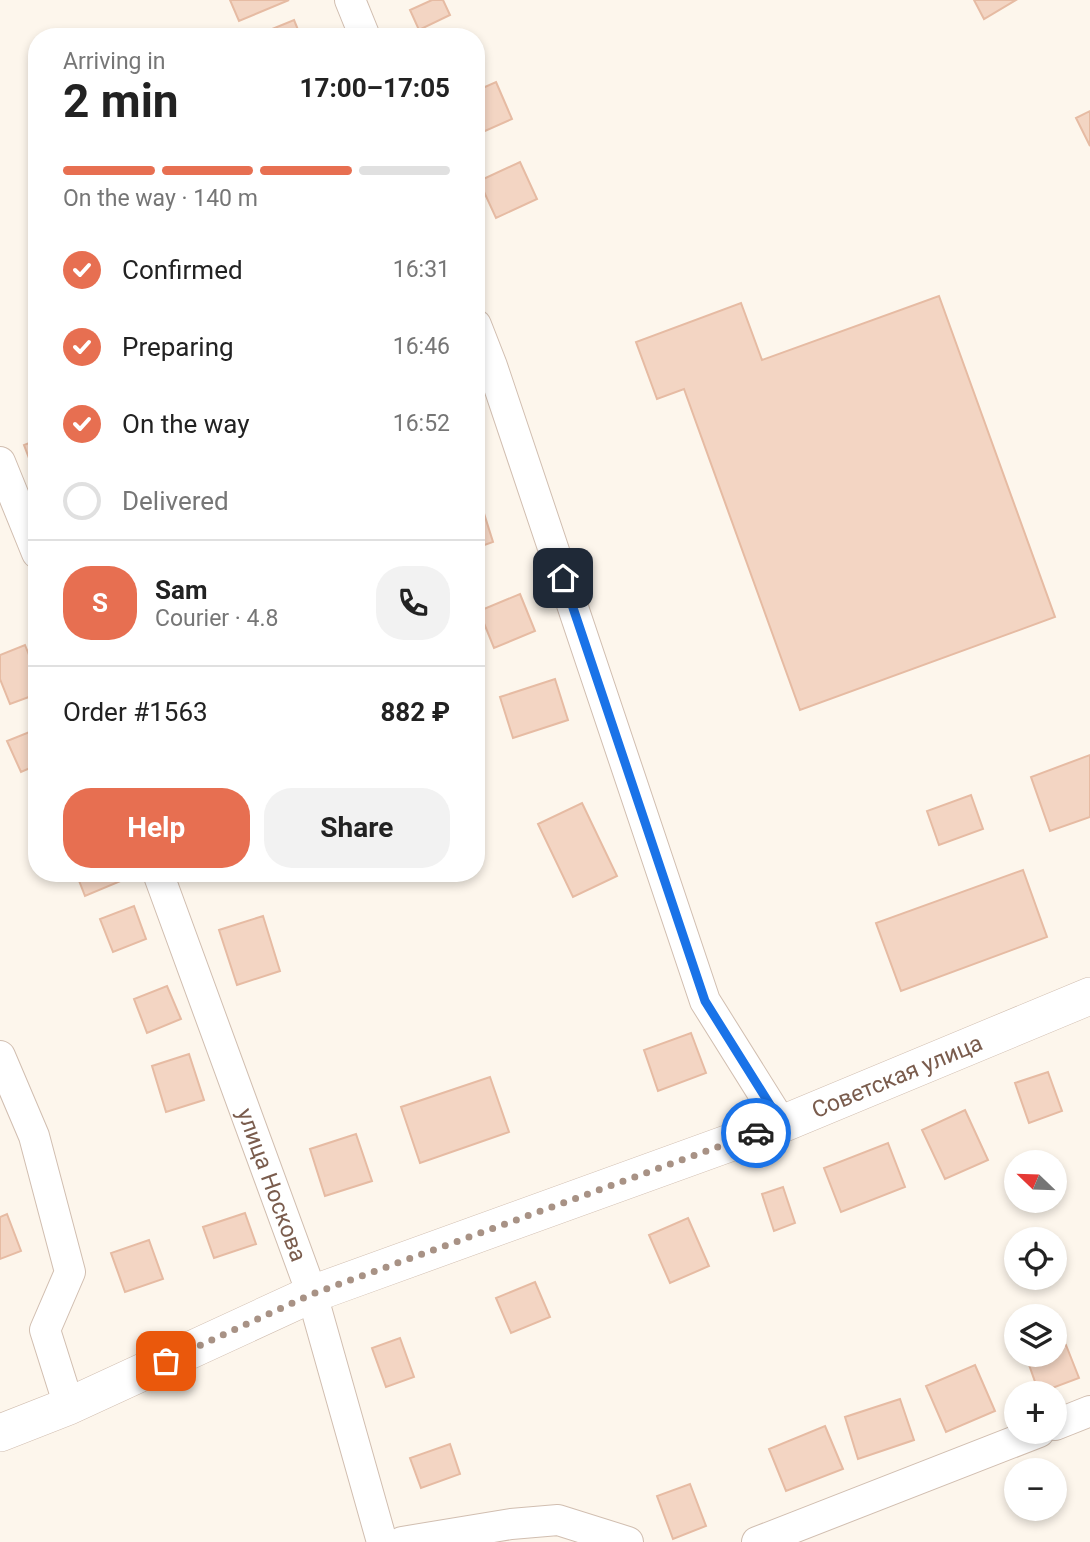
<!DOCTYPE html>
<meta charset="utf-8">
<style>
:root{--surface:#fff;--page:#f2f2f2;--text:#222;--muted:#767676;--line:#e0e0e0;--accent:#e76f51}
body{margin:0;font-family:Roboto,sans-serif;background:var(--page);color:var(--text);height:100vh;display:flex;flex-direction:column;font-size:26px;white-space:nowrap}
*{box-sizing:border-box;margin:0}
p{font-size:23px;color:var(--muted)}
.icon{flex:none;width:38px;height:38px;fill:none;stroke:currentColor;stroke-width:2;stroke-linecap:round;stroke-linejoin:round}
.map{position:relative;flex:1;overflow:hidden}
.drawer{position:absolute;left:28px;top:28px;width:457px;height:854px;display:flex;flex-direction:column;background:var(--surface);border-radius:28px;box-shadow:0 4px 10px #0003}
.drawer>*{flex:none}
.needle{width:46px;rotate:293deg}
.fabs{position:absolute;left:1004px;top:1150px;display:grid;gap:14px}
.fabs a{display:grid;place-items:center;width:63px;height:63px;border-radius:50%;background:var(--surface);box-shadow:0 4px 10px #0003;font-size:35px}
.pin{position:absolute;display:grid;place-items:center;width:60px;height:60px;color:#fff;margin:-30px;border-radius:14px;box-shadow:0 4px 10px #0006}
.courier{position:absolute;display:grid;place-items:center;width:70px;height:70px;margin:-35px;border:5px solid #1a73e8;border-radius:50%;background:#fff;color:#222;box-shadow:0 2px 9px #0007}
.headline em{font-style:normal;font-weight:700}
.headline div{display:flex;flex-direction:column-reverse}
.headline{display:flex;align-items:center;justify-content:space-between;height:119px;padding:0 35px}
h1{font-size:46px;font-weight:700;line-height:52px}
.bar{display:grid;grid-template-columns:repeat(4,1fr);gap:10px 7px;align-content:center;height:84px;padding:0 35px}
.bar i{height:9px;border-radius:5px;background:var(--line)}
.bar .current{background:var(--accent)}
.bar p{grid-column:span 4}
.line{display:flex;align-items:center;gap:18px;padding:0 35px;border-top:2px solid var(--line)}
.line div{flex:1}
.round{display:grid;place-items:center;flex:none;width:74px;height:74px;border-radius:28px;background:var(--page)}
ol{padding:0 35px;list-style:none}
li{display:flex;align-items:center;gap:21px;height:77px}
li p{margin-inline-start:auto}
li .icon{padding:7px;border-radius:50%;background:var(--accent);color:#fff;stroke-width:4}
li:last-child{color:var(--muted)}
li i{width:38px;height:38px;border:4px solid var(--line);border-radius:50%}
.button{display:flex;gap:14px;margin-top:auto;padding:14px 35px}
.button a{flex:1;height:80px;border-radius:28px;background:var(--accent);color:#fff;font-size:28px;font-weight:700;line-height:80px;text-align:center}
.button a+a{background:var(--page);color:var(--text)}
.map>svg:first-child{display:block}
.building{fill:#f3d5c3;stroke:#e6bba3;stroke-width:2}
.lines{fill:none;stroke-linecap:round;stroke-linejoin:round}
.minor-casing{stroke:#d1beb0;stroke-width:32}
.tertiary-casing{stroke:#d1beb0;stroke-width:38}
.minor{stroke:#fff;stroke-width:30}
.tertiary{stroke:#fff;stroke-width:37}
.done{stroke:#a89285;stroke-width:7;stroke-dasharray:0 12.6}
.route{stroke:#1a73e8;stroke-width:9}
.labels{text-anchor:middle;stroke-width:5;stroke-linejoin:round;paint-order:stroke}
.street-label{font-size:23px;fill:#7a5c4d;stroke:#fffaf3}
</style>
<div class="map">
<svg width="1090" height="1542" viewBox="0 0 1090 1542">
<rect width="100%" height="100%" fill="#fdf6ec"/>
<!-- building -->
<path class="building" d="M 230,0 L 289,0 L 239,21 Z
M 432,0 L 443,0 L 450,15 L 419,30 L 410,10 Z
M 974,0 L 1016,0 L 984,19 Z
M 294,20 L 301,37 L 255,37 L 255,36 Z
M 496,82 L 512,119 L 476,135 L 476,91 Z
M 1090,111 L 1090,146 L 1076,118 Z
M 520,162 L 537,199 L 496,218 L 479,181 Z
M 939,296 L 1055,617 L 800,710 L 684,389 L 657,399 L 636,342 L 741,303 L 762,360 Z
M 37,440 L 37,479 L 24,445 Z
M 482,507 L 493,542 L 476,548 L 476,509 Z
M 520,594 L 535,631 L 494,648 L 479,611 Z
M 25,645 L 37,675 L 37,694 L 10,704 L 0,679 L 0,655 Z
M 555,679 L 568,720 L 513,738 L 500,697 Z
M 37,729 L 37,765 L 21,772 L 7,741 Z
M 1090,755 L 1090,817 L 1050,831 L 1031,777 Z
M 971,795 L 983,829 L 939,845 L 927,811 Z
M 582,803 L 617,876 L 573,897 L 538,824 Z
M 1023,870 L 1047,937 L 901,991 L 876,923 Z
M 76,873 L 120,873 L 123,880 L 85,896 Z
M 134,906 L 146,939 L 113,952 L 100,919 Z
M 263,916 L 280,971 L 237,985 L 219,930 Z
M 167,986 L 181,1019 L 147,1033 L 134,999 Z
M 691,1033 L 706,1073 L 658,1091 L 644,1050 Z
M 189,1054 L 204,1100 L 166,1112 L 152,1066 Z
M 1048,1072 L 1062,1111 L 1029,1123 L 1015,1083 Z
M 490,1077 L 509,1132 L 420,1163 L 401,1107 Z
M 965,1110 L 988,1160 L 945,1179 L 922,1130 Z
M 356,1134 L 372,1181 L 325,1196 L 310,1149 Z
M 888,1143 L 905,1187 L 841,1212 L 824,1168 Z
M 783,1187 L 795,1223 L 774,1231 L 762,1194 Z
M 245,1213 L 256,1244 L 214,1258 L 203,1227 Z
M 7,1214 L 21,1251 L 0,1259 L 0,1217 Z
M 688,1218 L 709,1266 L 670,1283 L 649,1235 Z
M 149,1240 L 163,1279 L 125,1292 L 111,1253 Z
M 535,1282 L 550,1317 L 511,1333 L 496,1298 Z
M 400,1338 L 414,1377 L 386,1387 L 372,1348 Z
M 1066,1345 L 1079,1378 L 1039,1393 L 1027,1359 L 1040,1354 L 1055,1354 L 1055,1349 Z
M 975,1365 L 995,1411 L 946,1432 L 926,1386 Z
M 900,1399 L 914,1440 L 858,1459 L 845,1417 Z
M 825,1426 L 843,1469 L 786,1491 L 769,1449 Z
M 450,1444 L 460,1474 L 421,1488 L 410,1458 Z
M 690,1484 L 706,1526 L 673,1539 L 657,1496 Z"/>
<g class="lines">
<!-- minor casing -->
<g class="minor-casing">
<g id="minor">
<path d="M 350,0 L 365,37"/>
<path d="M 476,325 L 492,366 L 705,1001 L 782,1124"/>
<path d="M 0,462 L 37,553"/>
<path id="s1" d="M 158,873 L 312,1294 L 382,1542"/>
<path d="M 0,1056 L 34,1136 L 70,1272 L 45,1330 L 69,1406"/>
<path d="M 1055,1425 L 1090,1411"/>
<path d="M 402,1542 L 511,1524 L 558,1520 L 628,1542"/>
<path d="M 757,1542 L 1039,1432"/>
</g>
</g>
<!-- tertiary casing -->
<g class="tertiary-casing">
<g id="tertiary">
<path id="s2" d="M 0,1433 L 69,1406 L 312,1294 L 782,1124 L 1090,996"/>
</g>
</g>
<!-- minor -->
<use href="#minor" class="minor"/>
<!-- tertiary -->
<use href="#tertiary" class="tertiary"/>
</g>
<g class="lines">
<!-- done -->
<path class="done" d="M 166,1361 L 312,1294 L 756,1133"/>
<!-- route -->
<path class="route" d="M 563,578 L 705,1001 L 782,1124 L 756,1133"/>
</g>
<g class="labels">
<!-- street labels -->
<g class="street-label">
<text dy="8" stroke="none"><textPath href="#s2" startOffset="966">Советская улица</textPath></text>
<text dy="8" stroke="none"><textPath href="#s1" startOffset="332">улица Носкова</textPath></text>
</g>
</g>
</svg>
<div class="fabs">
<a><svg class="needle" viewBox="-14 -14 28 28"><path d="M0-13l5 13h-10z" fill="#e53935"/><path d="M0 13l5-13h-10z" fill="#767676"/></svg></a>
<a><svg class="icon" aria-label="locate" viewBox="0 0 24 24"><circle cx="12" cy="12" r="6"/><path d="M12 2v4M12 18v4M2 12h4M18 12h4"/></svg></a>
<a><svg class="icon" aria-label="layers" viewBox="0 0 24 24"><path d="M12 4l9 5-9 5-9-5zM3 14l9 5 9-5"/></svg></a>
<a>+</a>
<a>−</a>
</div>
<div class="pin" style="left:166px;top:1361px;background:#ea580c"><svg class="icon" aria-label="bag" viewBox="0 0 24 24"><path d="M5 8h14l-1 12H6zM9 8a3 3 0 0 1 6 0"/></svg></div>
<div class="pin" style="left:563px;top:578px;background:#1f2937"><svg class="icon" aria-label="home" viewBox="0 0 24 24"><path d="M3 11l9-7 9 7M6 9v11h12V9"/></svg></div>
<div class="courier" style="left:756px;top:1133px"><svg class="icon" aria-label="car" viewBox="0 0 24 24"><path d="M5 17H2v-5l4-1 3-4h7l3 4 3 1v5h-3M9 17h6M6 11h13"/><circle cx="7" cy="17" r="2"/><circle cx="17" cy="17" r="2"/></svg></div>
<section class="drawer">
<div class="headline"><div><h1>2 min</h1><p>Arriving in</p></div><em>17:00–17:05</em></div>
<div class="bar"><i class="current"></i><i class="current"></i><i class="current"></i><i></i><p>On the way · 140 m</p></div>
<ol>
<li><svg class="icon" aria-label="check" viewBox="0 0 24 24"><path d="M5 12l5 5 9-10"/></svg>Confirmed<p>16:31</p></li>
<li><svg class="icon" aria-label="check" viewBox="0 0 24 24"><path d="M5 12l5 5 9-10"/></svg>Preparing<p>16:46</p></li>
<li><svg class="icon" aria-label="check" viewBox="0 0 24 24"><path d="M5 12l5 5 9-10"/></svg>On the way<p>16:52</p></li>
<li><i></i>Delivered</li>
</ol>
<div class="line" style="height:126px"><b class="round" style="background:var(--accent);color:#fff">S</b><div><b>Sam</b><p>Courier · 4.8</p></div><a class="round"><svg class="icon" aria-label="phone" viewBox="0 0 24 24"><path d="M5 4h4l2 5-3 2q2 4 5 5l2-3 5 2v4C11 20 4 13 5 4z"/></svg></a></div>
<div class="line" style="height:91px"><div>Order #1563</div><b>882 ₽</b></div>
<div class="button"><a>Help</a><a>Share</a></div>
</section>
</div>
